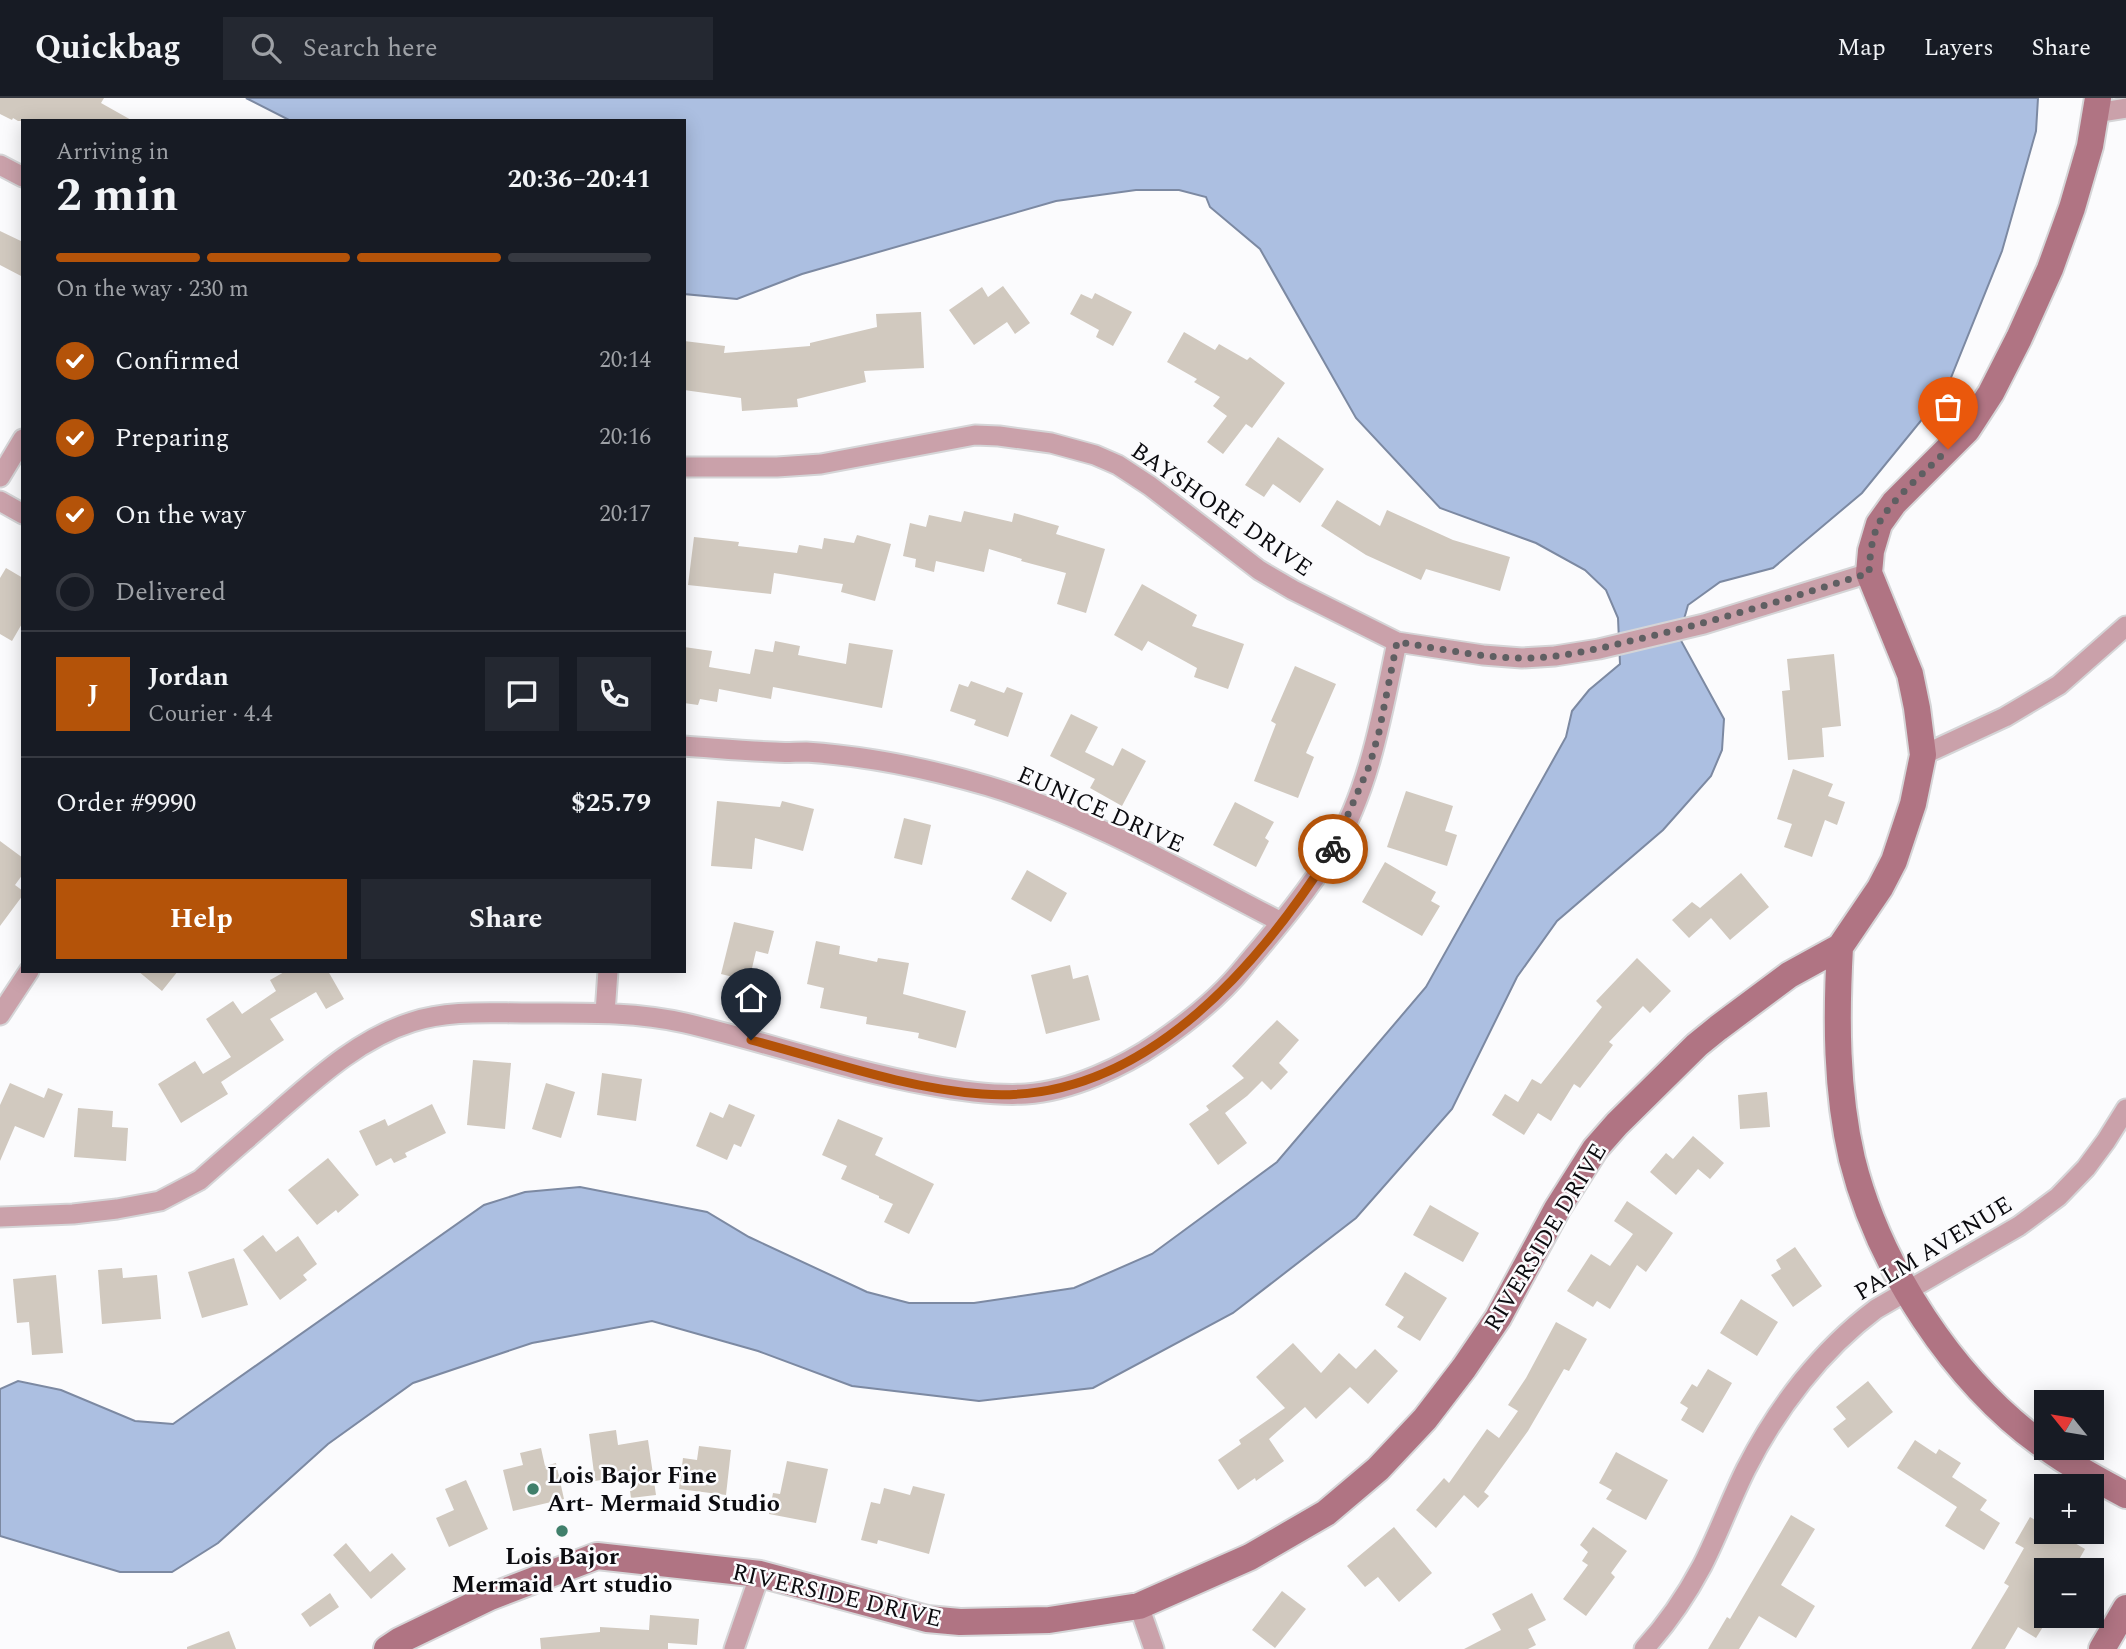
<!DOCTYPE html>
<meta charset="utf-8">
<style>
:root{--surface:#171b24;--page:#242831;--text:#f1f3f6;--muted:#9ea1a6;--line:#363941;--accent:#b45309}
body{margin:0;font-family:Spectral,serif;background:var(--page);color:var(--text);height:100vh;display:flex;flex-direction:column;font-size:26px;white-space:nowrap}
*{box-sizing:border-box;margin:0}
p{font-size:23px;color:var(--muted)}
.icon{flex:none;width:38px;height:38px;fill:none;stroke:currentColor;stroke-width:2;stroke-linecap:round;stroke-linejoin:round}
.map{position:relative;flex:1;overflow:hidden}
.side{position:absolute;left:21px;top:21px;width:665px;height:854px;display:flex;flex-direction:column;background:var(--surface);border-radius:0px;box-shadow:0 4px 18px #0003}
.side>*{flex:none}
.needle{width:46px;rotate:300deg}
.controls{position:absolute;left:2034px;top:1292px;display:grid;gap:14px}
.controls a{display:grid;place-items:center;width:70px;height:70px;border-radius:0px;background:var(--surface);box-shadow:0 4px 18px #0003;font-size:35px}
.pin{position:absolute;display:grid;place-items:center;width:60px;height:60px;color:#fff;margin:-72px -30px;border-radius:50% 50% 50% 0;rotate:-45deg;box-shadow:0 0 7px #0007}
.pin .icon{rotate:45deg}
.courier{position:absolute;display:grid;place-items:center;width:70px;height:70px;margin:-35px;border:5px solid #b45309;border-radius:50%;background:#fff;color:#222;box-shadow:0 2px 9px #0007}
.head em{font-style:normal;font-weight:700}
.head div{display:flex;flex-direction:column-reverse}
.head{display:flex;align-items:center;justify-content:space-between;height:119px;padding:0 35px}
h1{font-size:46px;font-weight:700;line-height:52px}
.bar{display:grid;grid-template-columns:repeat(4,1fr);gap:10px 7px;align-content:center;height:84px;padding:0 35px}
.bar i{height:9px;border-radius:5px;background:var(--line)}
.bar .on{background:var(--accent)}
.bar p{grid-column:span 4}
.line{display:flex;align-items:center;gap:18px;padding:0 35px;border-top:2px solid var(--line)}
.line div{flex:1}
.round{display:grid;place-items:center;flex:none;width:74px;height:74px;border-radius:0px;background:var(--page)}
ol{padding:0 35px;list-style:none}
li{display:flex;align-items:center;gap:21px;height:77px}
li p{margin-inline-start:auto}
li .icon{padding:7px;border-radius:50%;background:var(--accent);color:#fff;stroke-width:4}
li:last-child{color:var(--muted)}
li i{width:38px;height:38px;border:4px solid var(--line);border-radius:50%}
.button{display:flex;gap:14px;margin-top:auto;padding:14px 35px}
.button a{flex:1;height:80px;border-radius:0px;background:var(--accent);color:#fff;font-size:28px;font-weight:700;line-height:80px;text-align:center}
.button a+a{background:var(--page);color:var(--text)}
header{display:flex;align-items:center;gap:42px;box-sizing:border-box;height:98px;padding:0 35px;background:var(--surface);border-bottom:2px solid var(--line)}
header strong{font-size:33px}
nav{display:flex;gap:38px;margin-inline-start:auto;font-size:24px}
.search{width:490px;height:63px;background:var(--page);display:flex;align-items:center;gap:18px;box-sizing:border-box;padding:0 24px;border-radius:0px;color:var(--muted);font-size:26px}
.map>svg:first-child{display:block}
.water{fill:#acbfe1;stroke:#7c89a2;stroke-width:2}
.building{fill:#d1c9bf}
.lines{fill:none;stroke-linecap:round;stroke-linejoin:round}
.street-casing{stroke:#d5d5d7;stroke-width:23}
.secondary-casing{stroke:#d5d5d7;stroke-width:30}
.street{stroke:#caa1aa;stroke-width:19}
.secondary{stroke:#b07483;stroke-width:26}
.done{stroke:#5f5f62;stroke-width:7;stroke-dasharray:0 12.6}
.route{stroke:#b45309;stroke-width:9}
.poi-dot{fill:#407f6b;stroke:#fbfbfd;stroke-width:2.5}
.labels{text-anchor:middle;stroke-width:5;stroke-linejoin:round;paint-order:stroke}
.street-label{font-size:24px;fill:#0b0b0f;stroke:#fbfbfd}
.poi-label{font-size:24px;font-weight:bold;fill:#0b0b0f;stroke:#fbfbfd;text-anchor:start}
</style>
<header>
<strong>Quickbag</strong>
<div class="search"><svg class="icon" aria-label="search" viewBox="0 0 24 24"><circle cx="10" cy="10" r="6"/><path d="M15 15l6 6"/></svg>Search here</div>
<nav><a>Map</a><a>Layers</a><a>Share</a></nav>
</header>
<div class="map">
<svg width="2126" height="1551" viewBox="0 0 2126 1551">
<rect width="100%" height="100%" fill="#fbfbfd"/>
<!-- water -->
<path class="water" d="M 246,0 L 2038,0 L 2036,33 L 2002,153 L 1946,292 L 1862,395 L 1773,470 L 1720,484 L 1688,507 L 1679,539 L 1724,621 L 1722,652 L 1711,678 L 1663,732 L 1557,823 L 1517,879 L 1452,1011 L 1356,1120 L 1233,1215 L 1093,1290 L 979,1303 L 852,1288 L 758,1253 L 652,1223 L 532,1245 L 413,1285 L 328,1346 L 218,1445 L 172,1474 L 120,1474 L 0,1438 L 0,1291 L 18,1283 L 61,1292 L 135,1323 L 173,1326 L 484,1107 L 525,1094 L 580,1089 L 707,1114 L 749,1139 L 867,1194 L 909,1205 L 974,1205 L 1074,1190 L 1152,1156 L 1277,1064 L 1426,889 L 1566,639 L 1572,613 L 1589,592 L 1620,566 L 1618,520 L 1606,492 L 1585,472 L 1536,445 L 1440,410 L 1356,320 L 1260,151 L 1210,109 L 1206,99 L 1179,92 L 1136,92 L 1056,103 L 802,176 L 737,201 L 684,196 L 684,23 L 291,23 Z"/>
<!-- building -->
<path class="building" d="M 0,0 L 104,0 L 101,5 L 133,23 L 18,23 L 13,20 L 12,22 L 0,16 Z
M 0,133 L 23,144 L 23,179 L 0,167 Z
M 1003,188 L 1030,225 L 1015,236 L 1007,224 L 974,247 L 949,212 L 982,189 L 988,199 Z
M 1095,195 L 1132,214 L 1113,248 L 1096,239 L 1099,232 L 1070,216 L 1081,196 L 1092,201 Z
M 921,214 L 924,270 L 864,273 L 866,284 L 797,301 L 798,309 L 742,313 L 741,300 L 684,292 L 684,243 L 725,248 L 724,255 L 810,248 L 810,245 L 877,229 L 876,216 Z
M 1184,234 L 1215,252 L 1219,246 L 1247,262 L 1250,259 L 1285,285 L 1252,330 L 1246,326 L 1223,356 L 1207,344 L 1227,318 L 1213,308 L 1220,299 L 1194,284 L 1197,281 L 1167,264 Z
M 1278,339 L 1324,371 L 1300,405 L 1273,386 L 1264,399 L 1245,387 Z
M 1337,402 L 1380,428 L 1387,412 L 1453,442 L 1510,459 L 1500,493 L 1426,471 L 1421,482 L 1366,457 L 1321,428 Z
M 964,413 L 1012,424 L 1014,415 L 1059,428 L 1056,436 L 1105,451 L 1086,515 L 1057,506 L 1066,475 L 1021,463 L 1022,461 L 989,451 L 984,474 L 936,463 L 934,474 L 915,469 L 916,461 L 903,458 L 910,425 L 926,429 L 929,417 L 961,424 Z
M 857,437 L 891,446 L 875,503 L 841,494 L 843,486 L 774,475 L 771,496 L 688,487 L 694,439 L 739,444 L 738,448 L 797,455 L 799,447 L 822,451 L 824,440 L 854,445 Z
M 6,470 L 23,480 L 23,524 L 12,543 L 0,536 L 0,480 Z
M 1142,486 L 1197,517 L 1192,528 L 1244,546 L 1228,591 L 1194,579 L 1197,570 L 1148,543 L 1142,553 L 1114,537 Z
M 775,543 L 800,548 L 798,557 L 846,566 L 849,545 L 893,552 L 882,610 L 773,589 L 771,601 L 719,591 L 717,604 L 700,601 L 698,607 L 684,605 L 684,549 L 712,553 L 709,569 L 750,576 L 755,551 L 773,554 Z
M 1834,556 L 1841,628 L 1822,630 L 1824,659 L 1788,662 L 1782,593 L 1790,592 L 1787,561 Z
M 1295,568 L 1336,586 L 1306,655 L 1314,659 L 1298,700 L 1254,683 L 1276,626 L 1271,623 Z
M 971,583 L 1004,595 L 1007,589 L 1023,595 L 1008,639 L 974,627 L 976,622 L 950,613 L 959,586 L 968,589 Z
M 1071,616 L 1098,629 L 1085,654 L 1113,668 L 1122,650 L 1146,663 L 1122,708 L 1090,690 L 1095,681 L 1050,658 Z
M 1793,671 L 1833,686 L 1828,698 L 1845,704 L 1837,727 L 1825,722 L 1812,759 L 1784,749 L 1792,726 L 1777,721 Z
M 1406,693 L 1453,708 L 1445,733 L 1457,737 L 1447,768 L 1387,749 Z
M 717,703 L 780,709 L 782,703 L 814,711 L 803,753 L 755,740 L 752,771 L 711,768 Z
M 1235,704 L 1274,724 L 1265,740 L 1269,743 L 1256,769 L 1213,747 Z
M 904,720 L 931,727 L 922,767 L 894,760 Z
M 0,743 L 23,760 L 23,776 L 15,787 L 23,793 L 23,797 L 0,828 Z
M 1385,764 L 1436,794 L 1431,803 L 1440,808 L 1422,838 L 1362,804 Z
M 1027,772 L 1067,795 L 1051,824 L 1011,801 Z
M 1741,775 L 1769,809 L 1730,842 L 1711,820 L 1689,840 L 1672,822 L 1692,804 L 1700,810 Z
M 734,824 L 774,833 L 768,856 L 756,853 L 749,883 L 721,876 Z
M 816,843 L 840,848 L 839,856 L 877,864 L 878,860 L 909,865 L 903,896 L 966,913 L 956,950 L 918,940 L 919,935 L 866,926 L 867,919 L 820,910 L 824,890 L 807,886 Z
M 1637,860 L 1671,893 L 1650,915 L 1643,908 L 1609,944 L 1613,947 L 1580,990 L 1574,986 L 1551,1023 L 1538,1015 L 1524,1037 L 1492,1017 L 1505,996 L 1518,1004 L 1532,981 L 1541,986 L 1602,909 L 1596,903 Z
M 1070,867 L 1073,881 L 1088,877 L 1100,922 L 1046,936 L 1031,877 Z
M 138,873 L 178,873 L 162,893 Z
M 286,873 L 328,873 L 344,901 L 326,911 L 316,894 L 270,921 L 284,942 L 221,984 L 228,996 L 181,1025 L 158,986 L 195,963 L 203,976 L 231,959 L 206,921 L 233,903 L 242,916 L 276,893 L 270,882 Z
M 1277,922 L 1299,942 L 1279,965 L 1288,974 L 1271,992 L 1262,983 L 1247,998 L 1225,1015 L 1247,1045 L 1218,1067 L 1189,1026 L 1209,1012 L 1206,1008 L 1244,980 L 1232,968 Z
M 473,962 L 511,965 L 505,1031 L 467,1027 Z
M 602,975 L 642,981 L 636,1023 L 597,1017 Z
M 10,985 L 44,1000 L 48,990 L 63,996 L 44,1040 L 15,1028 L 0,1063 L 0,1007 Z
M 546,985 L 575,994 L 561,1040 L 532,1031 Z
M 1767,994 L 1770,1029 L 1740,1031 L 1738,997 Z
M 432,1006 L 446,1035 L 405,1055 L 407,1059 L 394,1065 L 391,1060 L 376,1068 L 359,1033 L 385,1021 L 388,1028 Z
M 729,1006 L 755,1017 L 741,1049 L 734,1046 L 727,1062 L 696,1048 L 710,1014 L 723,1020 Z
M 78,1010 L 113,1013 L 112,1029 L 128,1030 L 126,1063 L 74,1059 Z
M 838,1021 L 883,1040 L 875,1057 L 934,1086 L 909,1136 L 884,1124 L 893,1106 L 879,1100 L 879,1098 L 841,1081 L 847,1068 L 822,1057 Z
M 1693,1038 L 1724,1065 L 1710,1081 L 1698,1071 L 1676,1097 L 1650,1074 L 1666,1055 L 1673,1061 Z
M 328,1060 L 359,1097 L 338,1115 L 336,1112 L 317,1127 L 288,1092 Z
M 1627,1103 L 1673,1135 L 1646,1174 L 1637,1167 L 1610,1211 L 1597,1203 L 1593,1209 L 1567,1193 L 1591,1156 L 1610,1168 L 1633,1136 L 1614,1123 Z
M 1430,1107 L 1479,1135 L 1463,1164 L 1413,1137 Z
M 263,1137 L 276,1154 L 298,1138 L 317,1166 L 303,1177 L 307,1182 L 280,1202 L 243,1152 Z
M 1795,1149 L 1822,1188 L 1793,1209 L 1771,1177 L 1781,1171 L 1776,1162 Z
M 234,1160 L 248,1207 L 202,1220 L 188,1174 Z
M 122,1170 L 123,1180 L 157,1177 L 161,1221 L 102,1226 L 98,1172 Z
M 1405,1174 L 1447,1200 L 1420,1243 L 1397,1229 L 1404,1219 L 1385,1207 Z
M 56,1177 L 63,1255 L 32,1257 L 29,1224 L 17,1225 L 13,1181 Z
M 1741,1201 L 1778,1224 L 1757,1258 L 1720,1235 Z
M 1556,1224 L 1587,1241 L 1569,1273 L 1564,1271 L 1528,1333 L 1484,1394 L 1489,1398 L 1478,1410 L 1464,1397 L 1436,1430 L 1416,1412 L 1444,1380 L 1449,1385 L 1487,1331 L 1499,1340 L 1518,1313 L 1508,1307 L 1526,1280 Z
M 1293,1245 L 1321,1275 L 1339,1255 L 1356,1271 L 1375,1251 L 1398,1273 L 1368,1306 L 1350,1289 L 1316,1321 L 1305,1309 L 1269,1341 L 1284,1363 L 1256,1383 L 1255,1380 L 1238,1392 L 1218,1362 L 1241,1346 L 1239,1342 L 1285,1310 L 1256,1279 Z
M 1708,1271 L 1732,1285 L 1703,1335 L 1681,1322 L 1688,1310 L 1680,1305 L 1692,1286 L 1697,1289 Z
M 1868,1283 L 1893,1314 L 1848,1350 L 1833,1331 L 1846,1321 L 1836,1309 Z
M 616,1332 L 618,1347 L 648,1342 L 656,1397 L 631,1400 L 628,1378 L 595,1383 L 589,1336 Z
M 1915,1342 L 1936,1356 L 1939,1351 L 1961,1365 L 1952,1379 L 1987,1402 L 1980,1412 L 2000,1425 L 1984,1452 L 1945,1428 L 1957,1409 L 1897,1370 Z
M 699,1348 L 731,1352 L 726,1397 L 679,1391 L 683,1360 L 697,1362 Z
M 541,1350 L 545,1368 L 556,1365 L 564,1401 L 513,1413 L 503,1372 L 523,1367 L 520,1355 Z
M 1616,1354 L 1668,1382 L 1646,1422 L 1606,1401 L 1612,1392 L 1599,1385 Z
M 787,1363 L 828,1371 L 816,1425 L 769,1416 L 773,1395 L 780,1396 Z
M 466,1382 L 488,1431 L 449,1449 L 436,1420 L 454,1412 L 445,1391 Z
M 913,1388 L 945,1396 L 929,1456 L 878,1442 L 877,1446 L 861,1442 L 871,1404 L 880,1406 L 884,1390 L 910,1397 Z
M 1791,1417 L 1815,1431 L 1781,1487 L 1815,1508 L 1796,1540 L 1759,1518 L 1739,1551 L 1708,1551 L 1727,1519 L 1730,1521 Z
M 2030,1419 L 2046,1428 L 2046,1433 L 2054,1433 L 2085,1451 L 2073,1472 L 2046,1472 L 2046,1524 L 2036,1540 L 2018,1529 L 2005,1551 L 1971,1551 L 2009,1488 L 2004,1485 L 2024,1450 L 2015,1445 Z
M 1394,1429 L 1432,1475 L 1399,1504 L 1378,1479 L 1365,1489 L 1347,1468 Z
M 1593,1429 L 1627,1453 L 1611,1475 L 1615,1479 L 1586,1518 L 1563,1501 L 1588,1467 L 1582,1463 L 1588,1454 L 1580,1447 Z
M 346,1445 L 370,1474 L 392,1455 L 406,1471 L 371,1501 L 333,1457 Z
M 1282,1493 L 1306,1511 L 1275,1550 L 1252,1532 Z
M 330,1495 L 339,1509 L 310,1529 L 301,1516 Z
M 1532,1495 L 1546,1522 L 1528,1531 L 1536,1547 L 1528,1551 L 1464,1551 L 1501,1532 L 1492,1516 Z
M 650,1517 L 699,1521 L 697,1547 L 668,1545 L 668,1551 L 541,1551 L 540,1540 L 600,1534 L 600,1529 L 649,1532 Z
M 229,1533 L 236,1551 L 187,1551 L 187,1549 Z"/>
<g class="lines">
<!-- street casing -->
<g class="street-casing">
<path id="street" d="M 2096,15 L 2126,10
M 0,67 L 23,79
M 684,369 L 777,369 L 821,366 L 975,337 L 999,338 L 1051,345 L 1095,357 L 1118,367 L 1150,388 L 1259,472 L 1293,492 L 1397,544 L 1483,557 L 1522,560 L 1555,558 L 1599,551 L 1704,526 L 1869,475
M 0,379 L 23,341
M 0,403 L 23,416
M 684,648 C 714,650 744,653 774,654 C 785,655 795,654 806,654 C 866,658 930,671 988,688 C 1091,719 1186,775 1281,824
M 1923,657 L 2005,619 L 2059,587 L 2126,528
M 605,915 L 608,873
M 0,917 L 29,873
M 0,1119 L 73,1116 L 117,1111 L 160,1103 L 200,1082 C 227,1058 254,1035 280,1012 C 320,977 361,940 412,924 C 448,912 489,915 525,915 C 578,915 633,913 685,925 C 766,944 845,972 928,987 C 960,993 993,998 1026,996 C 1071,993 1123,969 1159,944 C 1191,922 1220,899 1244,869 C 1275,832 1307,795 1332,754 C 1370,690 1382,616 1397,544
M 1139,1508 L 1154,1551
M 734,1551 L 760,1476
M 1644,1551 C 1667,1526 1686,1498 1702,1468 C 1718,1437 1730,1403 1746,1371 C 1777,1310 1821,1252 1876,1211 L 2019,1128 L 2058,1099 L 2086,1070 L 2106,1043 L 2126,1011"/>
</g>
<!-- secondary casing -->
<g class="secondary-casing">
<path id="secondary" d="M 1840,849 C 1836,920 1836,992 1852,1061 C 1879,1169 1954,1284 2044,1348 C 2070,1367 2098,1382 2126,1397
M 387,1551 L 399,1543 L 490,1499 L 597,1458 L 760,1476 L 927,1521 L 960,1524 L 1049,1522 L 1139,1508 L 1250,1459 L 1326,1415 L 1378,1371 L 1425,1321 L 1464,1270 L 1498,1220 L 1557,1111 L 1595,1051 L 1617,1026 L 1697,947 L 1718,930 L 1789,877 L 1840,849 L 1880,790 L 1894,763 L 1913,706 L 1923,657 L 1917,610 L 1910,576 L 1869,475 L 1871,453 L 1879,426 L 1894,405 L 1967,332 L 1991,295 L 2019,240 L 2050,171 L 2072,110 L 2090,48 L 2098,0
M 2102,1551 L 2126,1510"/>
</g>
<!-- street -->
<use href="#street" class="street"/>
<!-- secondary -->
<use href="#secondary" class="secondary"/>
</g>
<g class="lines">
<!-- done -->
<path class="done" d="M 1333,751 L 1370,666 L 1379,634 L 1397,544 C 1438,550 1481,560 1524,560 C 1563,560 1601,550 1639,541 C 1717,523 1793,499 1869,475 C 1870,459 1871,442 1878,427 C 1890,402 1928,372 1948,351"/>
<!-- route -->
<path class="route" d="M 751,942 C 827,962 903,990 982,996 C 1139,1008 1257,871 1333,751"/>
</g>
<!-- markers -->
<g class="poi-dot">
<circle cx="533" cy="1391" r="7"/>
<circle cx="562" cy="1433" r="7"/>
</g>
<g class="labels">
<!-- street labels -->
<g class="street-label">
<text transform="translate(1222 411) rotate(35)" y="8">BAYSHORE DRIVE</text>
<text transform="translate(1101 711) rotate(24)" y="8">EUNICE DRIVE</text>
<text transform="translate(1545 1139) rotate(-59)" y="8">RIVERSIDE DRIVE</text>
<text transform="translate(1933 1150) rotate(-31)" y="8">PALM AVENUE</text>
<text transform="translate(837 1497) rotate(13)" y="8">RIVERSIDE DRIVE</text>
</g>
<!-- poi labels -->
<g class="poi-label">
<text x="547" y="1385">Lois Bajor Fine<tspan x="547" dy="28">Art- Mermaid Studio</tspan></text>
<text x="562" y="1466" text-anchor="middle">Lois Bajor<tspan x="562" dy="28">Mermaid Art studio</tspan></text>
</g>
</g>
</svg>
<div class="controls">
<a><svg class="needle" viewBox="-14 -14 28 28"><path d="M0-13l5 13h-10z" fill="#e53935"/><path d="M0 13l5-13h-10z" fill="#9ea1a6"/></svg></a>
<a>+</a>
<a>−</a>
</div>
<div class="pin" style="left:1948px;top:351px;background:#ea580c"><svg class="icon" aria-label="bag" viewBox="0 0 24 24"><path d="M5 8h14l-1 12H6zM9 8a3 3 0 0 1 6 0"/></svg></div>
<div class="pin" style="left:751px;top:942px;background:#1f2937"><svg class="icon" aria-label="home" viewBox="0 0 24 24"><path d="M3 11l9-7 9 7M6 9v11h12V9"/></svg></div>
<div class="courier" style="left:1333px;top:751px"><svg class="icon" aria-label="bike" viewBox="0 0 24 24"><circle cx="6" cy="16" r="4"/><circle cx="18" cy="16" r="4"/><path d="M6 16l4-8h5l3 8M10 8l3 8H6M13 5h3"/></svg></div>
<section class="side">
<div class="head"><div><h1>2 min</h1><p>Arriving in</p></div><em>20:36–20:41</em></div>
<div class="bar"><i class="on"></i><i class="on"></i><i class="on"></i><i></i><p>On the way · 230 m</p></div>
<ol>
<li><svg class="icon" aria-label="check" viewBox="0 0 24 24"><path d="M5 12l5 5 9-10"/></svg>Confirmed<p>20:14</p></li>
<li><svg class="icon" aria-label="check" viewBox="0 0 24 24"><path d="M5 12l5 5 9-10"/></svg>Preparing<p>20:16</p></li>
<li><svg class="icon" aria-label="check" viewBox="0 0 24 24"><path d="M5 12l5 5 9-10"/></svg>On the way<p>20:17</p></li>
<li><i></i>Delivered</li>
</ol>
<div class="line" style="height:126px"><b class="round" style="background:var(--accent);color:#fff">J</b><div><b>Jordan</b><p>Courier · 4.4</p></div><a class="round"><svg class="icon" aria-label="chat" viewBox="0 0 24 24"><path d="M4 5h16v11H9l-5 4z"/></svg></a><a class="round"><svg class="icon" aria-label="phone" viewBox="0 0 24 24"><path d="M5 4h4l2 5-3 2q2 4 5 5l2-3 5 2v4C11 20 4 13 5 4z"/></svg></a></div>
<div class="line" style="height:91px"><div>Order #9990</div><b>$25.79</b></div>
<div class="button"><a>Help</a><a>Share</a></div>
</section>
</div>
